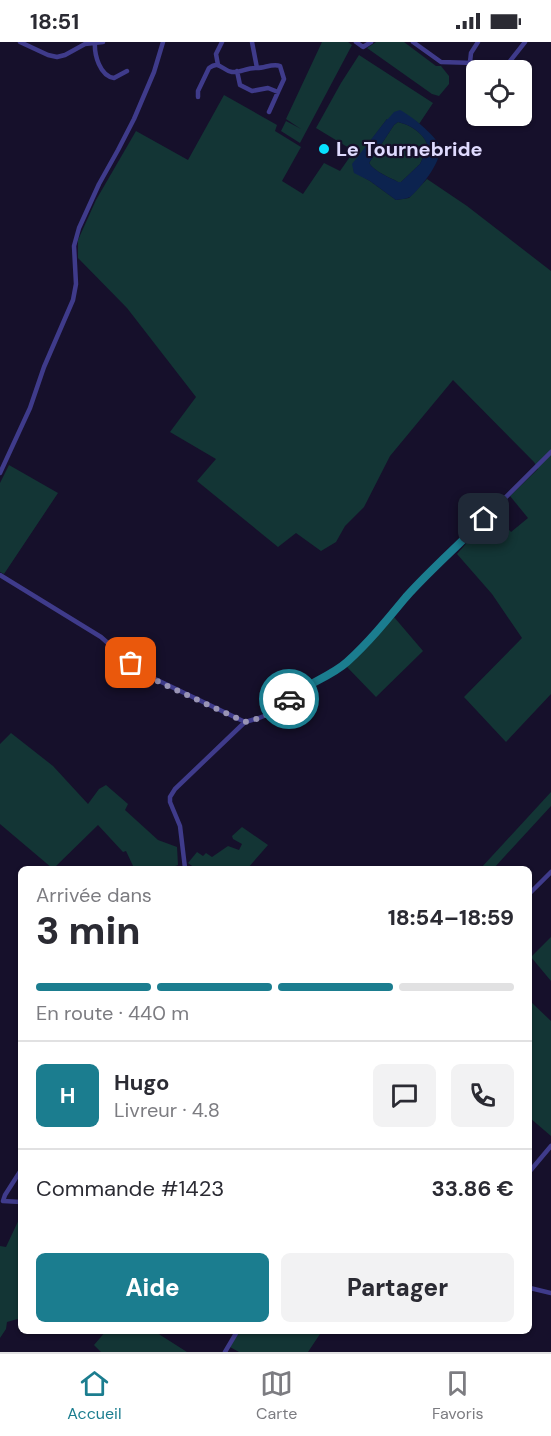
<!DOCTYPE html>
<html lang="fr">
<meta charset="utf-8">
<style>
:root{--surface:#fff;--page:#f2f2f3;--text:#2b2b33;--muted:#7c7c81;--line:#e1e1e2;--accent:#1b7d8f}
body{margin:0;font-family:"DM Sans",sans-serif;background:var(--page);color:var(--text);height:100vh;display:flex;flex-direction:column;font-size:22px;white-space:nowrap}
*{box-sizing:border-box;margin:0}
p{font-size:20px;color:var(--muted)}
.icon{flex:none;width:33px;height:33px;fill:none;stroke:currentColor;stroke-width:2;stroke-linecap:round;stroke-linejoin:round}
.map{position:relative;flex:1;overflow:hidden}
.details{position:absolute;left:18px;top:824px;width:514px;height:468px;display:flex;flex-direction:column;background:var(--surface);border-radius:9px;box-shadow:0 2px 4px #0004}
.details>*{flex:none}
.controls{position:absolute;left:466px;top:18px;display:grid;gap:12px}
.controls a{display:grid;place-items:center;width:66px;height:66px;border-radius:9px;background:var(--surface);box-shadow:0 2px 4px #0004;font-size:30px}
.pin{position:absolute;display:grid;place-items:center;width:51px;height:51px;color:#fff;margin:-26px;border-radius:12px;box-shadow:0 3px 9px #0006}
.courier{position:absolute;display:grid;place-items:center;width:60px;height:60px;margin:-30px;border:4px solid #1b7d8f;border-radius:50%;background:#fff;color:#222;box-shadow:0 2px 8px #0007}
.head em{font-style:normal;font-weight:800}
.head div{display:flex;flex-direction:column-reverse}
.head{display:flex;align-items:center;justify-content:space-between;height:102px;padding:0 18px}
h1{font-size:39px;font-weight:800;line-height:45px}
.bar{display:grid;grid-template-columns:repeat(4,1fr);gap:9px 6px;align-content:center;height:72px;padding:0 18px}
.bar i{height:8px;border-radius:4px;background:var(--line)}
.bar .selected{background:var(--accent)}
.bar p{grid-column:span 4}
.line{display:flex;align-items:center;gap:15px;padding:0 18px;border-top:2px solid var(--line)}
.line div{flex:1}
.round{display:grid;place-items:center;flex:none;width:63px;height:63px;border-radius:9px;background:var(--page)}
.primary-button{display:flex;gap:12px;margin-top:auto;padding:12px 18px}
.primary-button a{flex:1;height:69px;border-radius:9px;background:var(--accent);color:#fff;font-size:24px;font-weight:800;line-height:69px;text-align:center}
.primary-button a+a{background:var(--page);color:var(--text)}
.status{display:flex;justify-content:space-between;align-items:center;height:42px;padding:0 30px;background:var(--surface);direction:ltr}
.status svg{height:16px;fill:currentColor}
.menu{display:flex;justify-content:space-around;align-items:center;height:84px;border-top:2px solid var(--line);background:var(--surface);font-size:16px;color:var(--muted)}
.menu a{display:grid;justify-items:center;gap:3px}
.menu .selected{color:var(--accent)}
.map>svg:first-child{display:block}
.green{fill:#133535}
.water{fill:#0c234f;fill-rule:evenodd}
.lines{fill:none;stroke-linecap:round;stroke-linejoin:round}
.minor{stroke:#3f3b8b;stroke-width:4.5}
.done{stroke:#9994b5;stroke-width:6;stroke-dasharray:0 10.8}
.route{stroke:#1b7d8f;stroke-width:8}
.poi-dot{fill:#07e1ff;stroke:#16102b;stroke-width:2}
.labels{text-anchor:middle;stroke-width:4.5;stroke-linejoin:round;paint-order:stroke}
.poi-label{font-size:20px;font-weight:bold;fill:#e0dbff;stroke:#16102b;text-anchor:start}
</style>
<div class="status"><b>18:51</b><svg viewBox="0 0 49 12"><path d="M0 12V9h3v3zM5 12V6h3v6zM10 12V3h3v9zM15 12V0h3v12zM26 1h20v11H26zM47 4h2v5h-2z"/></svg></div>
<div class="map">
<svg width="551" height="1310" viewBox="0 0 551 1310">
<rect width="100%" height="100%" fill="#16102b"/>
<!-- green -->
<path class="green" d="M 322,0 L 348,0 L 352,3 L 300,101 L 281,89 L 286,79 L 301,87 L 286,77 Z
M 376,0 L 404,0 L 436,24 L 441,24 L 449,34 L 449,42 L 439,54 L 432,52 L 367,6 Z
M 359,13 L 433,61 L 419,82 L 416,79 L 387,77 L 353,122 L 354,130 L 370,139 L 396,158 L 409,156 L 427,137 L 467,164 L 551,229 L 551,652 L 506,700 L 464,655 L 522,596 L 492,552 L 457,512 L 493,471 L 511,490 L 528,476 L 510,454 L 538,427 L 534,420 L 453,338 L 390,414 L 364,465 L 345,484 L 336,500 L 321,509 L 296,491 L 278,505 L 197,439 L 216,417 L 170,390 L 196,355 L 127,266 L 78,216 L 78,198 L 96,158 L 136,89 L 188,118 L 224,53 L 277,83 L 275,89 L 301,105 L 282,139 L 303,152 L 324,121 L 340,129 L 354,109 L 316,86 L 341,41 Z
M 398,80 C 411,83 425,92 428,105 L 420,122 L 401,140 L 398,140 C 389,135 375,130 369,121 L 394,83 Z
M 9,423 L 58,451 L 4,532 L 0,530 L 0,441 Z
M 394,575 L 423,609 L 376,655 L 347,625 Z
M 11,691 L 53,724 L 88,762 L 99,747 L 106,743 L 128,762 L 125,768 L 158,798 L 177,805 L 178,823 L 170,826 L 134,826 L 126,809 L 123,810 L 98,783 L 54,826 L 52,826 L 0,782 L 0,702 Z
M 551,750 L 551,764 L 494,826 L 481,826 Z
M 242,785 L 268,803 L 248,826 L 195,826 L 188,821 L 197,810 L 203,814 L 206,811 L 212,815 L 228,804 L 239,808 L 242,802 L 233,797 L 232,794 Z
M 551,895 L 551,939 L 531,915 Z
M 530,959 L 551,979 L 551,1094 L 530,1076 Z
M 21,1173 L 21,1276 L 7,1280 L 6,1287 L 0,1296 L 0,1204 L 6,1205 Z
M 106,1289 L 154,1289 L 187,1310 L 101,1310 L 94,1303 Z
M 240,1289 L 322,1289 L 308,1310 L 239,1310 L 230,1305 Z"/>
<!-- water -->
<path class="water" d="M 400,68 C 410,73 434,92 439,103 C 445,116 420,147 410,155 C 406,157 400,157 396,158 L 370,139 L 354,131 L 352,122 L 387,77 L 388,77 L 394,70 ZM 398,80 C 411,83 425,92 428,105 L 420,122 L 401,140 L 398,140 C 389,135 375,130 369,121 L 394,83 Z"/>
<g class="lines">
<!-- minor -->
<path class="minor" d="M 20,0 L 48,13 L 57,15 L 65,13 L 85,2 L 103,0
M 95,0 C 94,13 100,34 114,36 L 127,29
M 356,0 L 363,5 L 371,0
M 413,0 L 441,20 L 475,21 L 486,28
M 470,20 L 471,11 L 478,0
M 218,23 L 216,12 L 222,0
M 503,28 L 525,0
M 237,29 L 240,43 L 252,49 L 268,46 L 278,50 L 284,37 L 280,24 C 273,21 265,26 257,26
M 198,55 L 198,49 L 209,26 C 220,18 221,28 232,30 C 240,31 248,25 257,26 L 252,0
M 269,70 L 278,50
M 0,431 L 30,366 L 44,325 L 73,258 L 76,242 L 74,204 L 79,186 L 99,142 L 118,108 L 134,77 L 154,30 L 163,0
M 0,533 L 101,595 L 128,619 L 153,636 L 245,680
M 185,826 L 180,784 L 170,760 L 170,755 L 175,747 L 245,680 L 259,676 L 274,670 L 299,648 L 329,633 L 343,623 L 374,594 L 407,554 L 551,410
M 530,851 L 551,830
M 530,1129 L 551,1104
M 3,1159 L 5,1153 L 21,1128
M 3,1159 L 21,1160
M 530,1246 L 551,1251
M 225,1310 L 238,1288"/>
</g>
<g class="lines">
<!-- done -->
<path class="done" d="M 131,621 L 159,640 L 245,680 C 262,676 277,670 289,657"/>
<!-- route -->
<path class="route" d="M 289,657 C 306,641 329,636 347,620 C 369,600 387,578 406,555 C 430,528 459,503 484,477"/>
</g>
<!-- markers -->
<circle class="poi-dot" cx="324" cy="107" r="6"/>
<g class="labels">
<!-- poi labels -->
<g class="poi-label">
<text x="336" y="114">Le Tournebride</text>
</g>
</g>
</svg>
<div class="controls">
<a><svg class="icon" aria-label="locate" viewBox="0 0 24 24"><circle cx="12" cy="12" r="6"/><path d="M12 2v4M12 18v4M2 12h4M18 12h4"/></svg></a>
</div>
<div class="pin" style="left:131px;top:621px;background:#ea580c"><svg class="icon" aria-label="bag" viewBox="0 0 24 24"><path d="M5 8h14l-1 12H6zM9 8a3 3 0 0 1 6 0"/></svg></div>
<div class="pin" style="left:484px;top:477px;background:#1f2937"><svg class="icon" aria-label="home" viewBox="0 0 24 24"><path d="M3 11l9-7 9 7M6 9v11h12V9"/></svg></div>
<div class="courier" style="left:289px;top:657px"><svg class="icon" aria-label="car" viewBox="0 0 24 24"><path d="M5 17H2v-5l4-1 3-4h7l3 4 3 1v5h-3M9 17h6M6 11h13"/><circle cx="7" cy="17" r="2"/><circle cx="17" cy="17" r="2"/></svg></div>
<section class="details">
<div class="head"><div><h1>3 min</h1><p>Arrivée dans</p></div><em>18:54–18:59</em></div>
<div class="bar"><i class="selected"></i><i class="selected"></i><i class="selected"></i><i></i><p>En route · 440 m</p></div>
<div class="line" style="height:108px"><b class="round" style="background:var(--accent);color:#fff">H</b><div><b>Hugo</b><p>Livreur · 4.8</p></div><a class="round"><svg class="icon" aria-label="chat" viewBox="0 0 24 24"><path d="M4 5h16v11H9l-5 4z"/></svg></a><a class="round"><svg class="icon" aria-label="phone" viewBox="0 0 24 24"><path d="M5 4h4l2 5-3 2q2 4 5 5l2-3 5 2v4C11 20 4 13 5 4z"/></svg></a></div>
<div class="line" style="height:78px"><div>Commande #1423</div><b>33.86 €</b></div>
<div class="primary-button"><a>Aide</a><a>Partager</a></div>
</section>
</div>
<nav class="menu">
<a class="selected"><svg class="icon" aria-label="home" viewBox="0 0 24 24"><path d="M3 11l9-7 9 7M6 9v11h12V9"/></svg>Accueil</a>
<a><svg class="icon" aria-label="map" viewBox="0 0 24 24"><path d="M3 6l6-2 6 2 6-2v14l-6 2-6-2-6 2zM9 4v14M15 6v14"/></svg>Carte</a>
<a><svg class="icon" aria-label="saved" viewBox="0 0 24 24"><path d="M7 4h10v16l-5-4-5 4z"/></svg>Favoris</a>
</nav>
